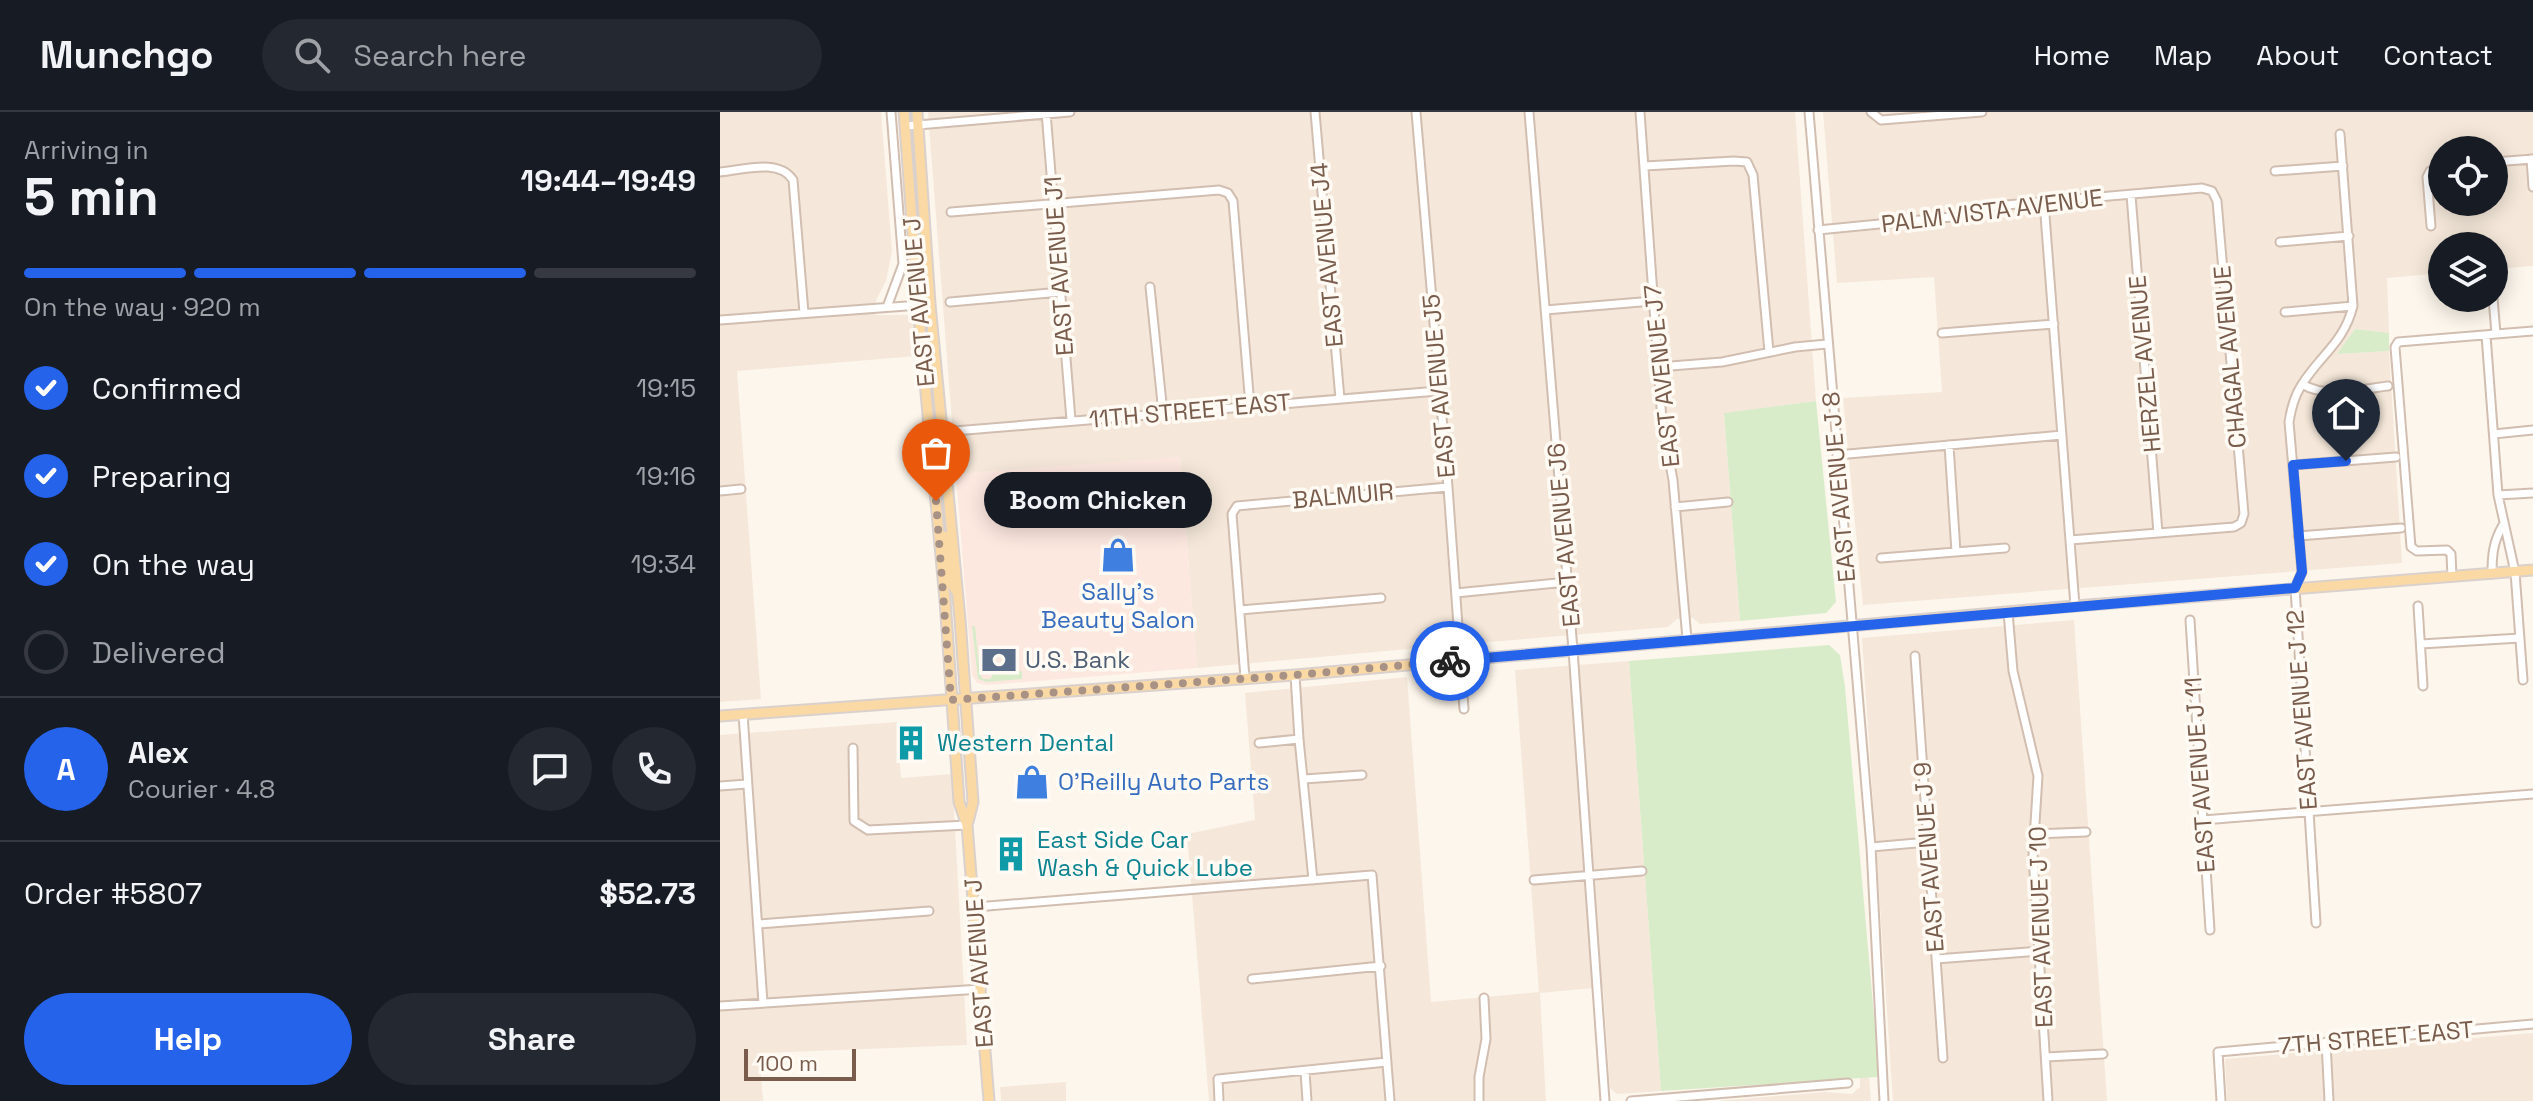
<!DOCTYPE html>
<meta charset="utf-8">
<style>
:root{--surface:#171b24;--page:#242831;--text:#f1f3f6;--muted:#9ea1a6;--line:#363941;--accent:#2563eb}
body{margin:0;font-family:"Space Grotesk",sans-serif;background:var(--page);color:var(--text);height:100vh;display:flex;flex-direction:column;font-size:30px;white-space:nowrap}
*{box-sizing:border-box;margin:0}
p{font-size:26px;color:var(--muted)}
.icon{flex:none;width:44px;height:44px;fill:none;stroke:currentColor;stroke-width:2;stroke-linecap:round;stroke-linejoin:round}
.map{position:relative;flex:1;overflow:hidden}
.panel{display:flex;flex-direction:column;background:var(--surface);width:720px}
.panel>*{flex:none}
.controls{position:absolute;left:1708px;top:24px;display:grid;gap:16px}
.controls a{display:grid;place-items:center;width:80px;height:80px;border-radius:50%;background:var(--surface);box-shadow:0 4px 20px #0003;font-size:40px}
.scale{position:absolute;left:24px;bottom:20px;width:112px;box-sizing:border-box;padding-left:8px;border:4px solid #7a5c4d;border-top:0;font-size:22px;line-height:28px;white-space:nowrap;color:#7a5c4d;-webkit-text-stroke:6px #fffaf3;paint-order:stroke}
.pin{position:absolute;display:grid;place-items:center;width:68px;height:68px;color:#fff;margin:-82px -34px;border-radius:50% 50% 50% 0;rotate:-45deg;box-shadow:0 0 8px #0007}
.pin .icon{rotate:45deg}
.courier{position:absolute;display:grid;place-items:center;width:80px;height:80px;margin:-40px;border:6px solid #2563eb;border-radius:50%;background:#fff;color:#222;box-shadow:0 2px 10px #0007}
.bubble{position:absolute;height:56px;border-radius:28px;background:var(--surface);box-shadow:0 4px 20px #0003;font-size:26px;font-weight:600;line-height:56px;text-align:center}
.headline em{font-style:normal;font-weight:600}
.headline div{display:flex;flex-direction:column-reverse}
.headline{display:flex;align-items:center;justify-content:space-between;height:136px;padding:0 24px}
h1{font-size:52px;font-weight:600;line-height:60px}
.bar{display:grid;grid-template-columns:repeat(4,1fr);gap:12px 8px;align-content:center;height:96px;padding:0 24px}
.bar i{height:10px;border-radius:6px;background:var(--line)}
.bar .on{background:var(--accent)}
.bar p{grid-column:span 4}
.line{display:flex;align-items:center;gap:20px;padding:0 24px;border-top:2px solid var(--line)}
.line div{flex:1}
.round{display:grid;place-items:center;flex:none;width:84px;height:84px;border-radius:42px;background:var(--page)}
ol{padding:0 24px;list-style:none}
li{display:flex;align-items:center;gap:24px;height:88px}
li p{margin-inline-start:auto}
li .icon{padding:8px;border-radius:50%;background:var(--accent);color:#fff;stroke-width:4}
li:last-child{color:var(--muted)}
li i{width:44px;height:44px;border:4px solid var(--line);border-radius:50%}
.action{display:flex;gap:16px;margin-top:auto;padding:16px 24px}
.action a{flex:1;height:92px;border-radius:48px;background:var(--accent);color:#fff;font-size:32px;font-weight:600;line-height:92px;text-align:center}
.action a+a{background:var(--page);color:var(--text)}
header{display:flex;align-items:center;gap:48px;box-sizing:border-box;height:112px;padding:0 40px;background:var(--surface);border-bottom:2px solid var(--line)}
header strong{font-size:38px}
nav{display:flex;gap:44px;margin-inline-start:auto;font-size:28px}
.search{width:560px;height:72px;background:var(--page);display:flex;align-items:center;gap:20px;box-sizing:border-box;padding:0 28px;border-radius:44px;color:var(--muted);font-size:30px}
main{display:flex;flex:1;min-height:0}
.map>svg:first-child{display:block}
.residential{fill:#f5e8da;fill-rule:evenodd}
.commercial{fill:#fde8e0}
.green{fill:#d8ecc9}
.lines{fill:none;stroke-linecap:round;stroke-linejoin:round}
.minor-casing{stroke:#d1beb0;stroke-width:11}
.major-casing{stroke:#dad1cd;stroke-width:13}
.minor{stroke:#fff;stroke-width:7}
.major{stroke:#fbd9a5;stroke-width:9}
.done{stroke:#a89285;stroke-width:8;stroke-dasharray:0 14.4}
.route{stroke:#2563eb;stroke-width:10}
.labels{text-anchor:middle;stroke-width:7;stroke-linejoin:round;paint-order:stroke}
.street-label{font-size:24px;fill:#7a5c4d;stroke:#fffaf3}
.shop-label{font-size:24px;fill:#366cbe;stroke:#fffaf3}
.service-label{font-size:24px;fill:#4e5e75;stroke:#fffaf3;text-anchor:start}
.culture-label{font-size:24px;fill:#0d838f;stroke:#fffaf3;text-anchor:start}
</style>
<header>
<strong>Munchgo</strong>
<div class="search"><svg class="icon" aria-label="search" viewBox="0 0 24 24"><circle cx="10" cy="10" r="6"/><path d="M15 15l6 6"/></svg>Search here</div>
<nav><a>Home</a><a>Map</a><a>About</a><a>Contact</a></nav>
</header>
<main>
<section class="panel">
<div class="headline"><div><h1>5 min</h1><p>Arriving in</p></div><em>19:44–19:49</em></div>
<div class="bar"><i class="on"></i><i class="on"></i><i class="on"></i><i></i><p>On the way · 920 m</p></div>
<ol>
<li><svg class="icon" aria-label="check" viewBox="0 0 24 24"><path d="M5 12l5 5 9-10"/></svg>Confirmed<p>19:15</p></li>
<li><svg class="icon" aria-label="check" viewBox="0 0 24 24"><path d="M5 12l5 5 9-10"/></svg>Preparing<p>19:16</p></li>
<li><svg class="icon" aria-label="check" viewBox="0 0 24 24"><path d="M5 12l5 5 9-10"/></svg>On the way<p>19:34</p></li>
<li><i></i>Delivered</li>
</ol>
<div class="line" style="height:144px"><b class="round" style="background:var(--accent);color:#fff">A</b><div><b>Alex</b><p>Courier · 4.8</p></div><a class="round"><svg class="icon" aria-label="chat" viewBox="0 0 24 24"><path d="M4 5h16v11H9l-5 4z"/></svg></a><a class="round"><svg class="icon" aria-label="phone" viewBox="0 0 24 24"><path d="M5 4h4l2 5-3 2q2 4 5 5l2-3 5 2v4C11 20 4 13 5 4z"/></svg></a></div>
<div class="line" style="height:104px"><div>Order #5807</div><b>$52.73</b></div>
<div class="action"><a>Help</a><a>Share</a></div>
</section>
<div class="map">
<svg width="1813" height="989" viewBox="0 0 1813 989">
<rect width="100%" height="100%" fill="#fdf6ec"/>
<!-- residential -->
<path class="residential" d="M 0,0 L 161,0 L 172,139 L 166,169 L 156,188 L 155,203 L 192,203 L 196,244 L 17,259 L 41,587 L 0,590 Z
M 208,0 L 1075,0 L 1096,289 L 1004,302 L 1020,509 L 980,512 L 973,506 L 957,507 L 948,515 L 757,531 L 749,525 L 732,526 L 722,534 L 477,556 L 460,346 L 236,362 Z
M 1103,0 L 1813,0 L 1813,154 L 1774,157 L 1774,134 L 1722,134 L 1722,161 L 1667,166 L 1669,221 L 1635,217 L 1618,242 L 1669,239 L 1682,451 L 1143,493 L 1123,286 L 1222,280 L 1214,165 L 1117,171 ZM 1722,38 L 1774,38 L 1774,90 L 1722,90 Z
M 1354,508 L 1387,989 L 1173,989 L 1142,526 Z
M 909,549 L 941,979 L 897,982 L 890,976 L 883,875 L 820,881 L 826,989 L 489,989 L 467,722 L 535,708 L 525,581 L 687,565 L 711,890 L 819,880 L 795,558 Z
M 177,610 L 181,666 L 232,662 L 247,933 L 39,941 L 43,989 L 0,989 L 0,623 Z
M 1813,921 L 1813,989 L 1507,989 L 1505,947 Z
M 1149,965 L 1151,989 L 997,989 L 1105,980 L 1132,982 L 1140,975 L 1140,966 Z
M 346,970 L 346,989 L 281,989 L 280,975 Z"/>
<!-- commercial -->
<path class="commercial" d="M 460,345 L 477,556 L 267,573 L 257,571 L 252,563 L 236,362 Z"/>
<!-- green -->
<path class="green" d="M 1635,217 L 1669,221 L 1669,239 L 1617,242 Z
M 1096,289 L 1116,490 L 1106,501 L 1020,509 L 1004,301 Z
M 252,514 L 255,514 L 260,563 L 263,567 L 270,567 L 274,561 L 302,559 L 302,567 L 267,570 L 258,567 Z
M 1109,533 L 1120,543 L 1125,575 L 1159,961 L 1157,965 L 941,979 L 909,549 Z"/>
<g class="lines">
<!-- minor casing -->
<g class="minor-casing">
<path id="minor" d="M 326,0 L 351,308
M 595,0 L 620,287
M 696,0 L 728,375 L 744,597
M 809,0 L 853,538 L 885,989
M 920,0 L 942,309 L 953,368 L 967,527
M 1089,0 L 1151,735 L 1164,989
M 1151,0 L 1161,8 L 1262,0
M 186,14 L 350,0
M 1811,47 L 1813,75
M 1774,50 L 1813,47
M 925,54 L 1014,49 L 1027,50 L 1033,63 L 1049,240
M 1555,59 L 1623,54
M 0,60 C 23,58 59,46 73,68 L 84,201
M 1411,83 L 1438,421
M 1324,90 L 1355,494
M 231,100 L 499,78 L 508,81 L 513,89 L 530,294
M 1711,114 L 1707,65 L 1710,59 L 1722,54
M 1098,118 L 1231,105 L 1275,94 L 1482,76 L 1492,79 L 1497,89 L 1524,402 L 1521,411 L 1514,415 L 1350,428
M 1560,130 L 1629,124
M 430,175 L 443,301
M 1773,186 L 1776,222
M 230,190 L 341,180
M 167,195 L 183,152 L 171,0
M 825,198 L 933,189
M 1565,200 L 1633,194
M 0,208 L 200,193
M 1222,221 L 1334,212
M 1766,223 L 1778,383 L 1795,460 L 1803,568
M 938,255 L 1002,250 L 1075,235 L 1107,232
M 1582,272 C 1606,287 1641,277 1668,274
M 222,320 L 718,279
M 1774,322 L 1813,318
M 1229,333 L 1236,440
M 1117,343 L 1342,323
M 1573,353 L 1676,345
M 0,379 L 21,377
M 1778,383 L 1813,381
M 955,395 L 1008,390
M 1578,424 L 1681,416
M 1161,446 L 1285,436
M 1772,462 C 1772,443 1773,430 1783,413
M 1732,465 L 1731,442 L 1727,438 L 1697,439 L 1691,435 L 1675,235 L 1678,230 L 1813,219
M 736,481 L 847,470
M 1698,494 L 1703,574
M 520,498 L 661,486
M 1288,500 L 1293,559 L 1318,664 L 1313,743 L 1328,989
M 1470,508 L 1490,818
M 1701,532 L 1800,526
M 1195,544 L 1223,946
M 575,563 L 579,627 L 593,768
M 525,566 L 512,402 L 517,394 L 728,375
M 23,602 L 43,891
M 539,631 L 579,627
M 133,636 L 134,709 L 148,718 L 247,713
M 584,667 L 642,663
M 0,674 L 27,672
M 1483,708 L 1813,682
M 1314,722 L 1366,720
M 1151,735 L 1208,730
M 814,768 L 922,759
M 256,795 L 652,763 L 670,989
M 1596,811 L 1575,476 L 1582,460 L 1569,310 C 1571,297 1574,285 1581,274 C 1599,244 1624,231 1633,194 L 1620,22
M 38,812 L 209,799
M 1216,847 L 1320,839
M 532,867 L 661,854
M 0,894 L 261,877
M 1606,930 L 1609,989
M 1326,945 L 1383,942
M 585,959 L 587,989
M 499,989 L 498,967 L 667,950
M 759,989 L 759,965 L 766,927 L 764,886
M 911,989 L 1128,971
M 1501,989 L 1498,940 L 1813,912"/>
</g>
<!-- major casing -->
<g class="major-casing">
<path id="major" d="M 184,0 L 198,193 L 225,488 L 239,690 L 247,713 L 269,989
M 197,0 L 210,192 L 240,507 L 253,690 L 248,710
M 224,424 L 230,469 L 236,479
M 0,604 L 575,563 L 1355,494 L 1813,458"/>
</g>
<!-- minor -->
<use href="#minor" class="minor"/>
<!-- major -->
<use href="#major" class="major"/>
</g>
<g class="lines">
<!-- done -->
<path class="done" d="M 216,389 L 231,588 L 575,563 L 730,549"/>
<!-- route -->
<path class="route" d="M 730,549 L 1575,476 L 1582,460 L 1573,353 L 1626,349"/>
</g>
<!-- icons -->
<defs>
<g id="shop-bare" transform="scale(2.76)"><path d="M-5-2.5h2.3a2.7 3.5 0 0 1 5.4 0H5L5.5 6h-11ZM-1.5-2.5h3a1.5 2.3 0 0 0-3 0Z" fill="#3f7fe0" stroke="#fffaf3" stroke-width="2.5" paint-order="stroke"/></g>
<g id="bank-bare" transform="scale(2.76)"><path d="M-6-4H6V4H-6ZM0-2.3a2.3 2.3 0 1 0 0 4.6a2.3 2.3 0 1 0 0-4.6Z" fill="#5c6f8a" stroke="#fffaf3" stroke-width="2.5" paint-order="stroke"/></g>
<g id="building-bare" transform="scale(2.76)"><path d="M-4-6H4V6H1V3H-1V6H-4ZM-2.5-4.3h1.7v1.8h-1.7ZM.8-4.3h1.7v1.8H.8ZM-2.5-1h1.7V.8h-1.7ZM.8-1h1.7V.8H.8Z" fill="#0f9aa8" stroke="#fffaf3" stroke-width="2.5" paint-order="stroke"/></g>
</defs>
<g fill-rule="evenodd">
<use href="#shop-bare" x="398" y="443"/>
<use href="#bank-bare" x="279" y="548"/>
<use href="#building-bare" x="191" y="631"/>
<use href="#shop-bare" x="312" y="670"/>
<use href="#building-bare" x="291" y="742"/>
</g>
<g class="labels">
<!-- street labels -->
<g class="street-label">
<text transform="translate(1272 99) rotate(-7)" y="8">PALM VISTA AVENUE</text>
<text transform="translate(607 143) rotate(-95)" y="8">EAST AVENUE J4</text>
<text transform="translate(339 154) rotate(-94)" y="8">EAST AVENUE J1</text>
<text transform="translate(199 190) rotate(-95)" y="8">EAST AVENUE J</text>
<text transform="translate(1510 245) rotate(-95)" y="8">CHAGAL AVENUE</text>
<text transform="translate(1425 252) rotate(-95)" y="8">HERZEL AVENUE</text>
<text transform="translate(942 264) rotate(-96)" y="8">EAST AVENUE J7</text>
<text transform="translate(719 274) rotate(-95)" y="8">EAST AVENUE J5</text>
<text transform="translate(470 299) rotate(-5)" y="8">11TH STREET EAST</text>
<text transform="translate(1119 375) rotate(-95)" y="8">EAST AVENUE J 8</text>
<text transform="translate(623 384) rotate(-5)" y="8">BALMUIR</text>
<text transform="translate(844 423) rotate(-95)" y="8">EAST AVENUE J6</text>
<text transform="translate(1582 598) rotate(-94)" y="8">EAST AVENUE J 12</text>
<text transform="translate(1480 663) rotate(-94)" y="8">EAST AVENUE J 11</text>
<text transform="translate(1209 745) rotate(-94)" y="8">EAST AVENUE J 9</text>
<text transform="translate(1321 815) rotate(-92)" y="8">EAST AVENUE J 10</text>
<text transform="translate(259 851) rotate(-94)" y="8">EAST AVENUE J</text>
<text transform="translate(1656 926) rotate(-5)" y="8">7TH STREET EAST</text>
</g>
<!-- shop labels -->
<g class="shop-label">
<text x="398" y="488">Sally's<tspan x="398" dy="28">Beauty Salon</tspan></text>
<text x="338" y="678" text-anchor="start">O'Reilly Auto Parts</text>
</g>
<!-- service labels -->
<g class="service-label">
<text x="305" y="556">U.S. Bank</text>
</g>
<!-- culture labels -->
<g class="culture-label">
<text x="217" y="639">Western Dental</text>
<text x="317" y="736">East Side Car<tspan x="317" dy="28">Wash &amp; Quick Lube</tspan></text>
</g>
</g>
</svg>
<div class="controls">
<a><svg class="icon" aria-label="locate" viewBox="0 0 24 24"><circle cx="12" cy="12" r="6"/><path d="M12 2v4M12 18v4M2 12h4M18 12h4"/></svg></a>
<a><svg class="icon" aria-label="layers" viewBox="0 0 24 24"><path d="M12 4l9 5-9 5-9-5zM3 14l9 5 9-5"/></svg></a>
</div>
<div class="scale">100 m</div>
<div class="pin" style="left:216px;top:389px;background:#ea580c"><svg class="icon" aria-label="bag" viewBox="0 0 24 24"><path d="M5 8h14l-1 12H6zM9 8a3 3 0 0 1 6 0"/></svg></div>
<div class="pin" style="left:1626px;top:349px;background:#1f2937"><svg class="icon" aria-label="home" viewBox="0 0 24 24"><path d="M3 11l9-7 9 7M6 9v11h12V9"/></svg></div>
<div class="courier" style="left:730px;top:549px"><svg class="icon" aria-label="bike" viewBox="0 0 24 24"><circle cx="6" cy="16" r="4"/><circle cx="18" cy="16" r="4"/><path d="M6 16l4-8h5l3 8M10 8l3 8H6M13 5h3"/></svg></div>
<div class="bubble" style="left:264px;top:360px;width:228px">Boom Chicken</div>
</div>
</main>
